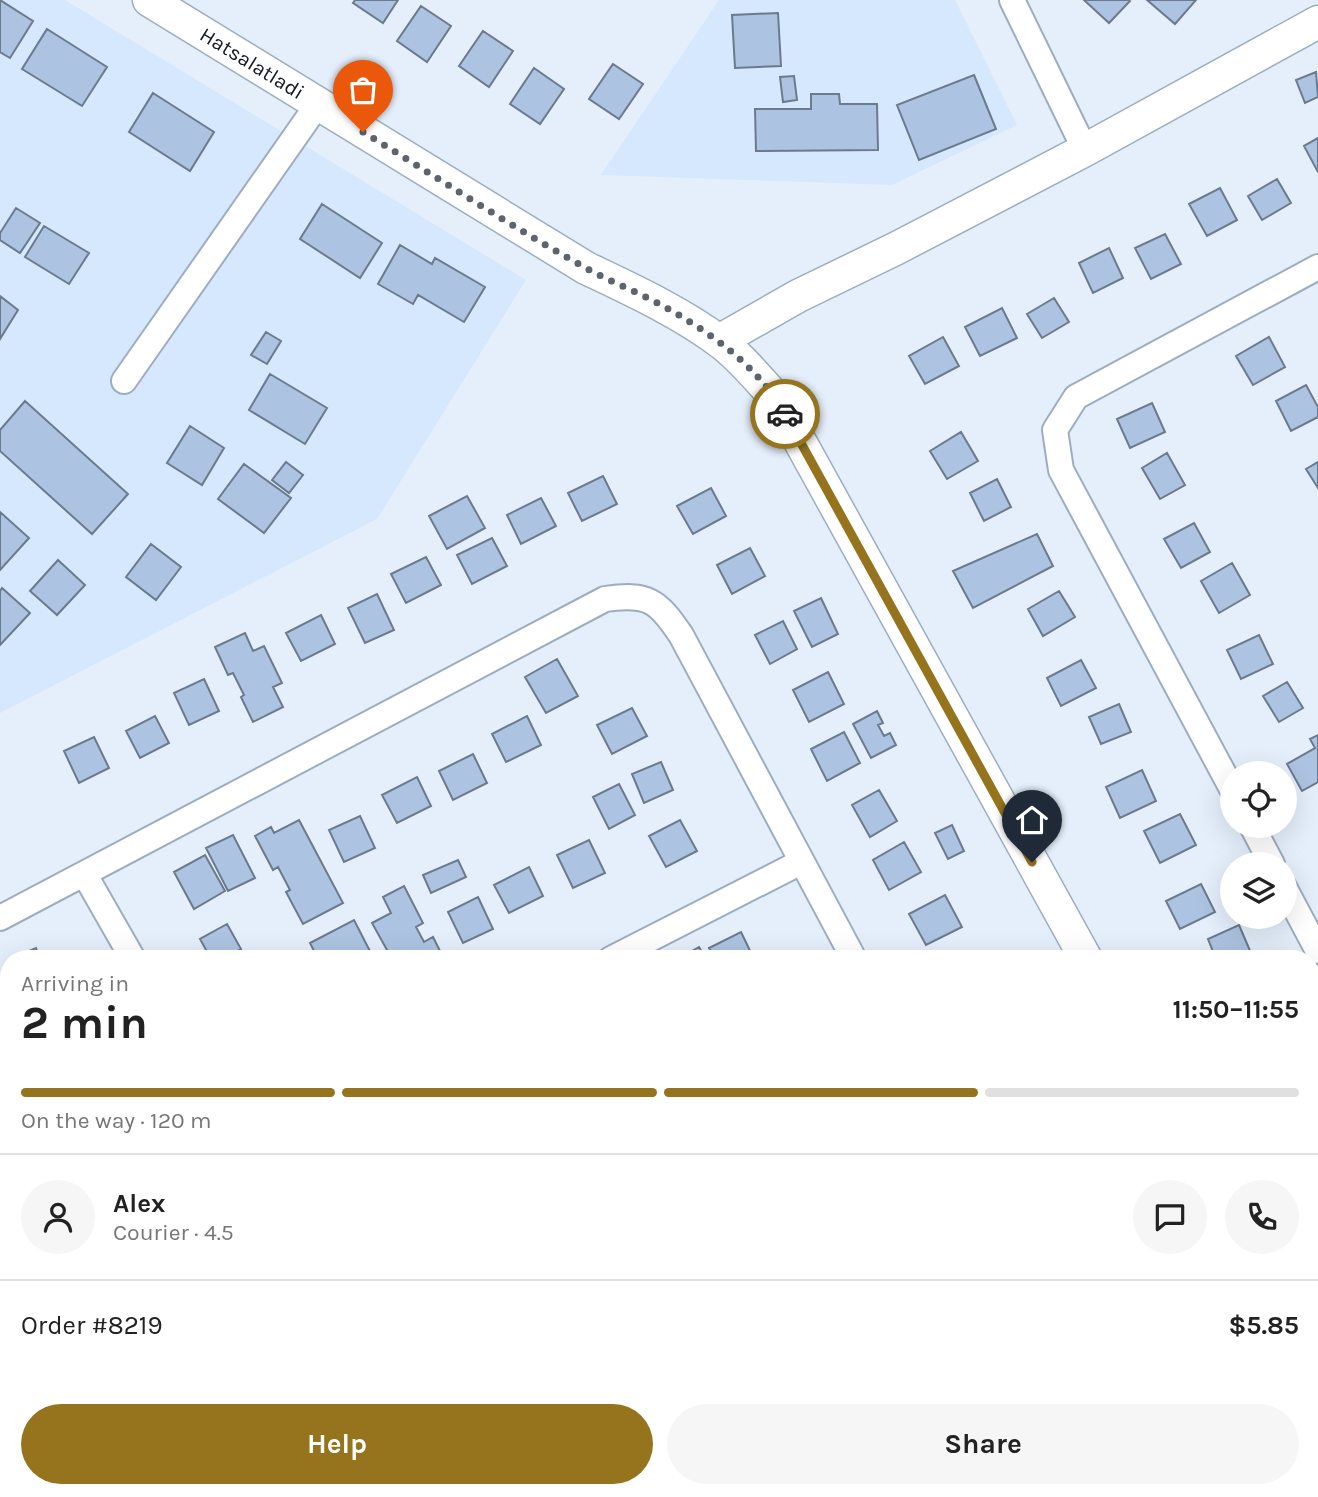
<!DOCTYPE html>
<meta charset="utf-8">
<style>
:root{--surface:#fff;--page:#f6f6f6;--text:#222;--muted:#767676;--line:#e0e0e0;--accent:#95741d}
body{margin:0;font-family:Karla,sans-serif;background:var(--page);color:var(--text);height:100vh;display:flex;flex-direction:column;font-size:26px;white-space:nowrap}
*{box-sizing:border-box;margin:0}
p{font-size:23px;color:var(--muted)}
.icon{flex:none;width:38px;height:38px;fill:none;stroke:currentColor;stroke-width:2;stroke-linecap:round;stroke-linejoin:round}
.map{position:relative;flex:1;overflow:hidden}
.drawer{position:absolute;left:0px;top:950px;width:1320px;height:548px;display:flex;flex-direction:column;background:var(--surface);border-radius:28px 28px 0 0;box-shadow:0 7px 28px #0002}
.drawer>*{flex:none}
.buttons{position:absolute;left:1220px;top:761px;display:grid;gap:14px}
.buttons a{display:grid;place-items:center;width:77px;height:77px;border-radius:50%;background:var(--surface);box-shadow:0 7px 28px #0002;font-size:35px}
.pin{position:absolute;display:grid;place-items:center;width:60px;height:60px;color:#fff;margin:-72px -30px;border-radius:50% 50% 50% 0;rotate:-45deg;box-shadow:0 0 7px #0007}
.pin .icon{rotate:45deg}
.courier{position:absolute;display:grid;place-items:center;width:70px;height:70px;margin:-35px;border:5px solid #95741d;border-radius:50%;background:#fff;color:#222;box-shadow:0 2px 9px #0007}
.headline em{font-style:normal;font-weight:700}
.headline div{display:flex;flex-direction:column-reverse}
.headline{display:flex;align-items:center;justify-content:space-between;height:119px;padding:0 21px}
h1{font-size:46px;font-weight:700;line-height:52px}
.bar{display:grid;grid-template-columns:repeat(4,1fr);gap:10px 7px;align-content:center;height:84px;padding:0 21px}
.bar i{height:9px;border-radius:5px;background:var(--line)}
.bar .selected{background:var(--accent)}
.bar p{grid-column:span 4}
.line{display:flex;align-items:center;gap:18px;padding:0 21px;border-top:2px solid var(--line)}
.line div{flex:1}
.round{display:grid;place-items:center;flex:none;width:74px;height:74px;border-radius:37px;background:var(--page)}
.cta{display:flex;gap:14px;margin-top:auto;padding:14px 21px}
.cta a{flex:1;height:80px;border-radius:42px;background:var(--accent);color:#fff;font-size:28px;font-weight:700;line-height:80px;text-align:center}
.cta a+a{background:var(--page);color:var(--text)}
.map>svg:first-child{display:block}
.built{fill:#d6e8fd}
.building{fill:#acc4e1;stroke:#6b7a8c;stroke-width:2}
.lines{fill:none;stroke-linecap:round;stroke-linejoin:round}
.minor-casing{stroke:#9dadc1;stroke-width:28}
.tertiary-casing{stroke:#9dadc1;stroke-width:35}
.minor{stroke:#fff;stroke-width:24}
.tertiary{stroke:#fff;stroke-width:32}
.done{stroke:#5d646d;stroke-width:7;stroke-dasharray:0 12.6}
.route{stroke:#95741d;stroke-width:9}
.labels{text-anchor:middle;stroke-width:6;stroke-linejoin:round;paint-order:stroke}
.street-label{font-size:21px;fill:#141921;stroke:#fbfbfb}
</style>
<div class="map">
<svg width="1318" height="1497" viewBox="0 0 1318 1497">
<rect width="100%" height="100%" fill="#e4effb"/>
<!-- built -->
<path class="built" d="M 0,0 L 65,0 L 526,280 L 377,519 L 0,713 Z
M 719,0 L 955,0 L 1017,125 L 892,185 L 601,175 Z"/>
<!-- building -->
<path class="building" d="M 0,0 L 33,21 L 10,58 L 0,52 Z
M 355,0 L 398,0 L 383,23 L 353,3 Z
M 1084,0 L 1129,0 L 1130,1 L 1109,23 Z
M 1147,0 L 1196,0 L 1175,24 Z
M 421,6 L 451,26 L 427,62 L 397,41 Z
M 778,13 L 781,66 L 735,68 L 732,15 Z
M 47,29 L 107,67 L 82,106 L 22,69 Z
M 483,31 L 513,51 L 489,87 L 459,66 Z
M 613,64 L 643,84 L 619,119 L 589,99 Z
M 534,68 L 564,89 L 540,124 L 510,104 Z
M 1316,72 L 1318,97 L 1305,103 L 1296,80 Z
M 974,75 L 996,129 L 919,160 L 897,105 Z
M 794,76 L 797,100 L 783,102 L 780,77 Z
M 153,93 L 214,132 L 190,171 L 129,132 Z
M 811,94 L 839,94 L 840,104 L 877,104 L 878,150 L 756,151 L 755,109 L 811,109 Z
M 1318,138 L 1318,172 L 1304,146 Z
M 1277,179 L 1291,203 L 1262,220 L 1248,196 Z
M 1220,188 L 1237,220 L 1207,236 L 1189,204 Z
M 322,204 L 382,243 L 360,278 L 300,239 Z
M 16,208 L 40,223 L 20,253 L 0,240 L 0,233 Z
M 44,226 L 89,253 L 69,284 L 25,257 Z
M 1165,234 L 1181,264 L 1151,279 L 1135,248 Z
M 400,245 L 432,264 L 435,258 L 485,287 L 464,322 L 418,295 L 413,304 L 378,284 Z
M 1109,248 L 1123,278 L 1093,293 L 1079,263 Z
M 0,296 L 18,310 L 0,339 Z
M 1054,298 L 1069,322 L 1042,338 L 1027,314 Z
M 1002,308 L 1017,338 L 980,356 L 965,327 Z
M 266,332 L 281,341 L 267,364 L 251,355 Z
M 943,337 L 959,366 L 925,384 L 909,356 Z
M 1269,337 L 1285,367 L 1253,385 L 1236,356 Z
M 270,374 L 327,408 L 305,444 L 249,410 Z
M 1306,385 L 1318,407 L 1318,417 L 1291,431 L 1276,401 Z
M 25,401 L 128,494 L 92,534 L 0,451 L 0,430 Z
M 1152,403 L 1165,432 L 1130,448 L 1117,419 Z
M 190,426 L 224,448 L 202,485 L 167,463 Z
M 961,432 L 978,461 L 947,479 L 930,451 Z
M 1167,453 L 1185,485 L 1160,499 L 1142,468 Z
M 286,462 L 303,475 L 289,493 L 272,480 Z
M 1318,462 L 1318,488 L 1306,469 Z
M 244,464 L 291,498 L 264,533 L 218,499 Z
M 603,476 L 617,504 L 582,521 L 568,493 Z
M 997,479 L 1011,507 L 984,521 L 970,493 Z
M 711,488 L 726,516 L 693,534 L 677,506 Z
M 467,496 L 485,528 L 447,549 L 429,516 Z
M 541,498 L 556,526 L 521,544 L 507,515 Z
M 0,512 L 29,538 L 0,570 Z
M 1194,523 L 1210,552 L 1181,568 L 1164,539 Z
M 1037,534 L 1053,566 L 973,608 L 953,571 Z
M 492,538 L 507,566 L 472,584 L 457,555 Z
M 151,544 L 181,567 L 156,600 L 126,577 Z
M 750,548 L 765,576 L 732,594 L 717,565 Z
M 426,557 L 441,585 L 406,603 L 391,574 Z
M 58,560 L 85,585 L 57,615 L 30,591 Z
M 1232,563 L 1250,595 L 1219,613 L 1201,581 Z
M 2,588 L 30,613 L 0,645 L 0,591 Z
M 1059,591 L 1075,617 L 1043,636 L 1028,609 Z
M 377,594 L 394,630 L 365,643 L 348,608 Z
M 821,598 L 838,634 L 812,647 L 794,611 Z
M 321,615 L 335,644 L 301,661 L 286,633 Z
M 783,621 L 797,649 L 770,664 L 755,635 Z
M 245,633 L 253,651 L 264,646 L 282,683 L 273,687 L 283,707 L 253,722 L 241,697 L 244,695 L 233,673 L 228,675 L 215,647 Z
M 1259,635 L 1273,664 L 1241,679 L 1227,650 Z
M 557,659 L 578,696 L 546,713 L 525,677 Z
M 1081,660 L 1096,688 L 1061,706 L 1047,678 Z
M 828,672 L 844,704 L 809,722 L 793,690 Z
M 204,679 L 219,711 L 189,725 L 174,693 Z
M 1287,682 L 1303,708 L 1279,722 L 1263,696 Z
M 1119,704 L 1131,732 L 1101,744 L 1089,717 Z
M 632,708 L 647,736 L 612,754 L 597,725 Z
M 877,711 L 883,723 L 878,725 L 884,736 L 890,733 L 896,745 L 871,758 L 853,724 Z
M 155,716 L 169,743 L 140,758 L 126,731 Z
M 527,716 L 541,745 L 506,762 L 492,734 Z
M 844,732 L 860,763 L 827,781 L 811,749 Z
M 1318,735 L 1318,782 L 1302,791 L 1287,764 L 1315,748 L 1310,739 Z
M 94,737 L 109,768 L 79,783 L 64,751 Z
M 473,754 L 487,783 L 453,800 L 439,771 Z
M 661,762 L 673,790 L 644,803 L 632,774 Z
M 1142,770 L 1156,801 L 1120,818 L 1106,787 Z
M 417,777 L 431,806 L 397,823 L 382,795 Z
M 619,784 L 635,815 L 609,829 L 593,797 Z
M 879,790 L 897,821 L 870,837 L 852,805 Z
M 1180,814 L 1196,845 L 1160,863 L 1144,831 Z
M 360,816 L 375,848 L 344,862 L 329,830 Z
M 299,820 L 343,903 L 303,924 L 286,892 L 290,890 L 278,867 L 273,870 L 255,836 L 271,827 L 274,833 Z
M 680,820 L 697,851 L 666,867 L 649,836 Z
M 952,825 L 964,851 L 948,859 L 935,833 Z
M 233,835 L 255,878 L 228,891 L 206,848 Z
M 589,840 L 605,873 L 573,888 L 557,855 Z
M 904,842 L 921,872 L 889,890 L 873,860 Z
M 205,855 L 225,891 L 194,909 L 174,872 Z
M 458,860 L 466,877 L 431,893 L 423,875 Z
M 529,867 L 543,896 L 509,913 L 494,885 Z
M 1201,884 L 1215,912 L 1180,929 L 1166,901 Z
M 404,886 L 423,923 L 416,927 L 424,942 L 433,937 L 444,959 L 392,959 L 372,923 L 391,913 L 383,897 Z
M 945,895 L 962,927 L 926,945 L 909,914 Z
M 478,897 L 493,929 L 463,943 L 448,912 Z
M 354,920 L 374,959 L 318,959 L 310,943 Z
M 227,924 L 241,949 L 223,959 L 211,959 L 200,939 Z
M 1239,925 L 1251,953 L 1237,959 L 1216,959 L 1208,939 Z
M 741,932 L 754,959 L 714,959 L 709,948 Z
M 699,947 L 706,959 L 678,959 Z
M 36,948 L 40,959 L 10,959 Z
M 1318,1098 L 1318,1143 L 1312,1147 L 1311,1103 Z
M 9,1134 L 9,1166 L 0,1150 L 0,1138 Z
M 2,1354 L 9,1366 L 9,1390 L 0,1394 L 0,1355 Z
M 9,1407 L 9,1435 L 2,1438 L 0,1412 Z
M 39,1489 L 81,1489 L 82,1492 L 73,1497 L 43,1497 Z
M 458,1489 L 500,1489 L 505,1497 L 444,1497 Z
M 551,1489 L 656,1489 L 660,1497 L 556,1497 Z
M 685,1489 L 715,1489 L 719,1496 L 689,1497 Z
M 797,1489 L 852,1489 L 856,1497 L 801,1497 Z
M 1012,1489 L 1047,1489 L 1033,1497 L 1017,1497 Z
M 1072,1489 L 1096,1489 L 1099,1495 L 1109,1490 L 1113,1497 L 1058,1497 Z
M 1235,1489 L 1267,1489 L 1254,1497 L 1239,1497 Z"/>
<g class="lines">
<!-- minor casing -->
<g class="minor-casing">
<path id="minor" d="M 1012,0 L 1085,150
M 124,381 L 318,104
M 1232,789 L 1061,470 L 1055,430 L 1076,397 L 1318,267
M 1252,826 L 1272,864
M 85,875 L 133,959
M 1284,887 L 1318,951
M 0,918 L 605,599 C 648,593 657,600 681,635 L 854,959
M 611,959 L 801,862
M 0,1272 L 9,1268
M 1311,1290 L 1318,1287
M 945,1489 L 949,1497
M 302,1497 L 316,1489"/>
</g>
<!-- tertiary casing -->
<g class="tertiary-casing">
<g id="tertiary">
<path id="s1" d="M 149,0 L 586,268 C 632,290 678,311 719,341 C 741,357 758,379 776,398 L 1086,959"/>
<path d="M 719,341 L 798,296 L 897,248 L 1085,150 L 1318,22"/>
<path d="M 1311,1383 L 1318,1397"/>
</g>
</g>
<!-- minor -->
<use href="#minor" class="minor"/>
<!-- tertiary -->
<use href="#tertiary" class="tertiary"/>
</g>
<g class="lines">
<!-- done -->
<path class="done" d="M 363,132 C 437,177 510,226 586,268 C 611,282 638,292 663,306 C 710,332 758,366 785,414"/>
<!-- route -->
<path class="route" d="M 785,414 L 1032,862"/>
</g>
<g class="labels">
<!-- street labels -->
<g class="street-label">
<text dy="7" stroke="none"><textPath href="#s1" startOffset="121">Hatsalatladi</textPath></text>
</g>
</g>
</svg>
<div class="buttons">
<a><svg class="icon" aria-label="locate" viewBox="0 0 24 24"><circle cx="12" cy="12" r="6"/><path d="M12 2v4M12 18v4M2 12h4M18 12h4"/></svg></a>
<a><svg class="icon" aria-label="layers" viewBox="0 0 24 24"><path d="M12 4l9 5-9 5-9-5zM3 14l9 5 9-5"/></svg></a>
</div>
<div class="pin" style="left:363px;top:132px;background:#ea580c"><svg class="icon" aria-label="bag" viewBox="0 0 24 24"><path d="M5 8h14l-1 12H6zM9 8a3 3 0 0 1 6 0"/></svg></div>
<div class="pin" style="left:1032px;top:862px;background:#1f2937"><svg class="icon" aria-label="home" viewBox="0 0 24 24"><path d="M3 11l9-7 9 7M6 9v11h12V9"/></svg></div>
<div class="courier" style="left:785px;top:414px"><svg class="icon" aria-label="car" viewBox="0 0 24 24"><path d="M5 17H2v-5l4-1 3-4h7l3 4 3 1v5h-3M9 17h6M6 11h13"/><circle cx="7" cy="17" r="2"/><circle cx="17" cy="17" r="2"/></svg></div>
<section class="drawer">
<div class="headline"><div><h1>2 min</h1><p>Arriving in</p></div><em>11:50–11:55</em></div>
<div class="bar"><i class="selected"></i><i class="selected"></i><i class="selected"></i><i></i><p>On the way · 120 m</p></div>
<div class="line" style="height:126px"><a class="round"><svg class="icon" aria-label="person" viewBox="0 0 24 24"><circle cx="12" cy="8" r="4"/><path d="M4 21q1-7 8-7t8 7"/></svg></a><div><b>Alex</b><p>Courier · 4.5</p></div><a class="round"><svg class="icon" aria-label="chat" viewBox="0 0 24 24"><path d="M4 5h16v11H9l-5 4z"/></svg></a><a class="round"><svg class="icon" aria-label="phone" viewBox="0 0 24 24"><path d="M5 4h4l2 5-3 2q2 4 5 5l2-3 5 2v4C11 20 4 13 5 4z"/></svg></a></div>
<div class="line" style="height:91px"><div>Order #8219</div><b>$5.85</b></div>
<div class="cta"><a>Help</a><a>Share</a></div>
</section>
</div>
